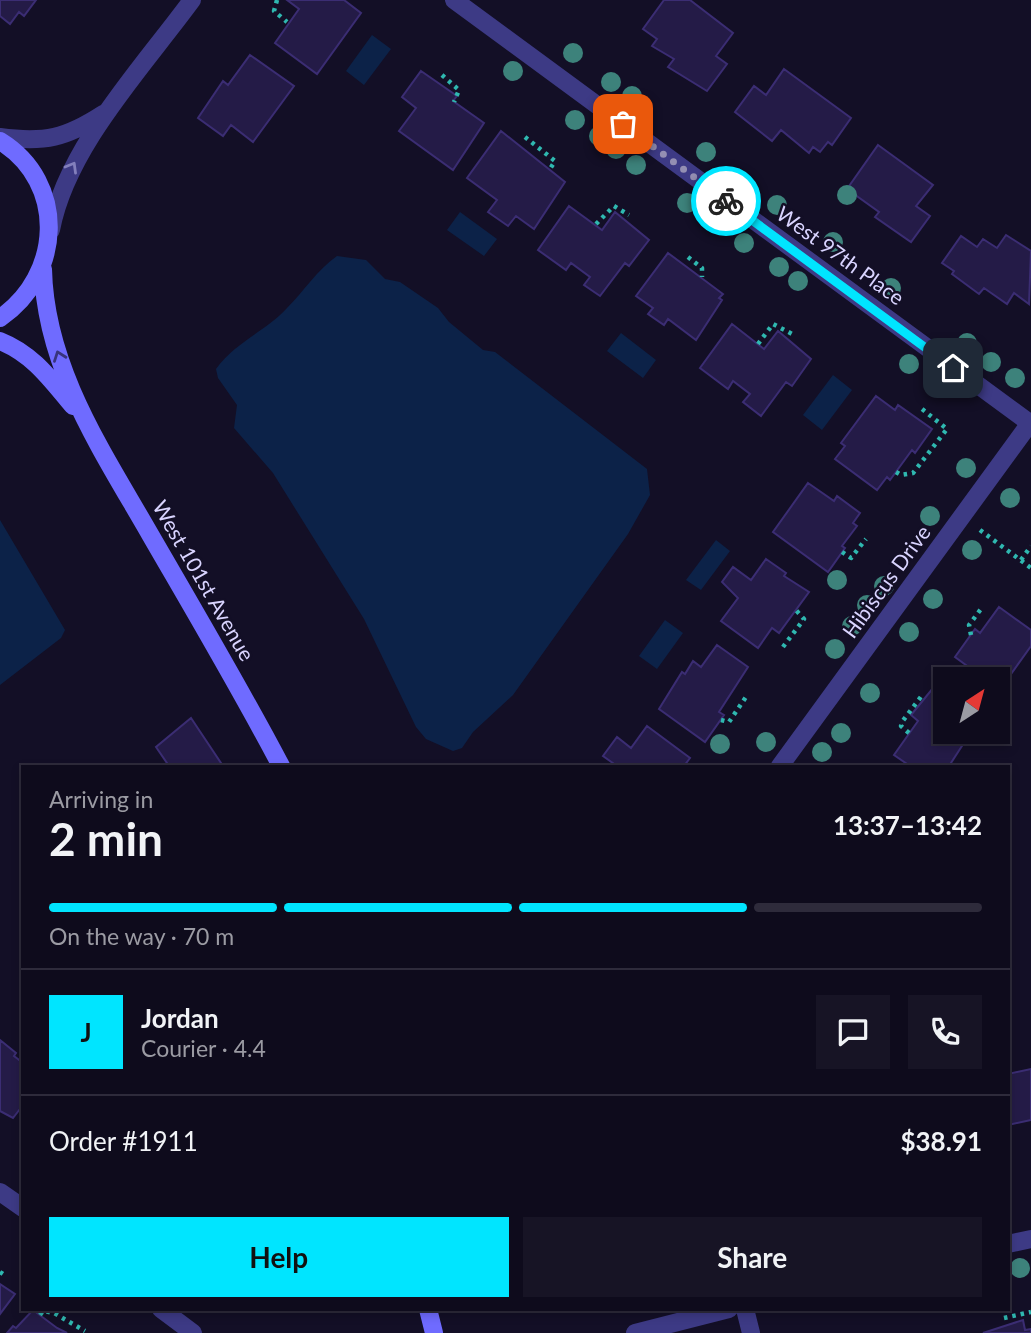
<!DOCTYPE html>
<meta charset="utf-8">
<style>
:root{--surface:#0e0b1c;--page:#171425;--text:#f1f3f6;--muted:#9b9ba3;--line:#2e2b3b;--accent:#00e5ff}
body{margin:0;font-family:Lato,sans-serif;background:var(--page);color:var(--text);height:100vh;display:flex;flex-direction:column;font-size:26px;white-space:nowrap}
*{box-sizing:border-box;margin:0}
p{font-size:23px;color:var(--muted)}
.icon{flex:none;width:38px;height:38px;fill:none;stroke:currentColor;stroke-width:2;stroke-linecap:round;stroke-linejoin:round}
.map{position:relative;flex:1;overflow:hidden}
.panel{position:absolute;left:21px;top:765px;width:989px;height:546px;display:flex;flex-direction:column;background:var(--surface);border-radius:0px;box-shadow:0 4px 10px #0003,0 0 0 2px var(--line)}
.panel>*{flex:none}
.needle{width:46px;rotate:36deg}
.controls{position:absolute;left:933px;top:667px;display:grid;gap:14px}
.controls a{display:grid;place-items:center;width:77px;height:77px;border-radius:0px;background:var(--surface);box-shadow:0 4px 10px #0003,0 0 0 2px var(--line);font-size:35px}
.pin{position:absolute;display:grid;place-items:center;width:60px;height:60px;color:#fff;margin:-30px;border-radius:14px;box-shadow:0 4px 10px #0006}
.courier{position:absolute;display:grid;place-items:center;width:70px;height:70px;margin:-35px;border:5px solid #00e5ff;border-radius:50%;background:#fff;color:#222;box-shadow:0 2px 9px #0007}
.headline em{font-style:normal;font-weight:700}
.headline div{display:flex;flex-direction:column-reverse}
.headline{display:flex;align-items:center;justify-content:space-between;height:119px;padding:0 28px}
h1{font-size:46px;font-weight:700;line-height:52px}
.bar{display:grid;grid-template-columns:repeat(4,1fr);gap:10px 7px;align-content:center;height:84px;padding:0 28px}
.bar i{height:9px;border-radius:5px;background:var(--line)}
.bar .current{background:var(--accent)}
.bar p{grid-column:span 4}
.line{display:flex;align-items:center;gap:18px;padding:0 28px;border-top:2px solid var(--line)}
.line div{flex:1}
.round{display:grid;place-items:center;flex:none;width:74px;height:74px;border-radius:0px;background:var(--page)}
.action{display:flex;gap:14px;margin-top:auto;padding:14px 28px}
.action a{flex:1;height:80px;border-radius:0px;background:var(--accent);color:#111;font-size:28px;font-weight:700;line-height:80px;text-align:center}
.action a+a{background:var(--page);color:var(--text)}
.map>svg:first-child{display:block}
.water{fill:#0c2248}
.building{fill:#241b47;stroke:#3b2d73;stroke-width:2}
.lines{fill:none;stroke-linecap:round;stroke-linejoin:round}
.path{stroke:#2fb8b0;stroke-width:4.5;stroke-dasharray:3.5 5;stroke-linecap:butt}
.street{stroke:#3d3a85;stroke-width:18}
.secondary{stroke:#6f6bff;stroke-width:18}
.tree{fill:#3d827b}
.oneway{stroke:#837fbc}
.oneway2{stroke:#38347d}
.done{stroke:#948fb3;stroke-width:7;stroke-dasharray:0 12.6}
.route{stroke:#00e5ff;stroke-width:9}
.labels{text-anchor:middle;stroke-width:5;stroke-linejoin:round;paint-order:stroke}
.street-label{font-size:21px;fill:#d9d4ff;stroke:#130f26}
</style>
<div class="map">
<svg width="1031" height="1333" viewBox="0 0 1031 1333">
<rect width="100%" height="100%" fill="#130f26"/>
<!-- water -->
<path class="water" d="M 372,35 L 391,49 L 364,85 L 346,71 Z
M 460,212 L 497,239 L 484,256 L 447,230 Z
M 337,256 L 366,260 L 385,279 L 400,282 L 438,308 L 449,322 L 483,350 L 495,352 L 647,469 L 650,495 L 628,534 L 513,695 L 473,732 L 462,748 L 453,751 L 426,739 L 416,727 L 364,619 L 273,473 L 234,428 L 237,405 L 218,378 L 216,369 C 235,342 265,332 287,308 C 305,290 316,271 337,256 Z
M 621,333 L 656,360 L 643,378 L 607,351 Z
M 833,375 L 852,390 L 822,430 L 803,415 Z
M 0,520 L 65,630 L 61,638 L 0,685 Z
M 716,540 L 730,551 L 701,590 L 686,580 Z
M 665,620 L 683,633 L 657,669 L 639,656 Z"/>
<!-- building -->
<path class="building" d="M 0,0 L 36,0 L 24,16 L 19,12 L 10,24 L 0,16 Z
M 287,0 L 344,0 L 361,13 L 317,74 L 275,43 L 299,9 Z
M 664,0 L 690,0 L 733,33 L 716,56 L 727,64 L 707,91 L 668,67 L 674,59 L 652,46 L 657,39 L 643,29 Z
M 250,55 L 294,86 L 253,142 L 231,125 L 223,136 L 198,118 L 223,81 L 228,85 Z
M 784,69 L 851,118 L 832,145 L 828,142 L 820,152 L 813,147 L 809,153 L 781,130 L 772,141 L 735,112 L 754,86 L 766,95 Z
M 421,71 L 457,96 L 453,101 L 484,123 L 453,170 L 399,131 L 416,108 L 402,97 Z
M 501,131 L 565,182 L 534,229 L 516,216 L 508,226 L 488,212 L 497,200 L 467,178 Z
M 878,145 L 933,185 L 916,206 L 930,216 L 911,242 L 875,217 L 879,212 L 847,189 Z
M 569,206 L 602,230 L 615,212 L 649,240 L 629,266 L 625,263 L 600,296 L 584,285 L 590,277 L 571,263 L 566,270 L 538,250 Z
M 1006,235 L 1031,251 L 1029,304 L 1014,293 L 1007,304 L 984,288 L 979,294 L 952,274 L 954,271 L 942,263 L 961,236 L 977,247 L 983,239 L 997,248 Z
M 668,253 L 723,294 L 719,298 L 722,300 L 696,340 L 668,319 L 664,325 L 648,314 L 653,308 L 636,296 Z
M 732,324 L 764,349 L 778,331 L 811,359 L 792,386 L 786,382 L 761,416 L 743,402 L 750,394 L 733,381 L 728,389 L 700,368 Z
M 876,396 L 895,410 L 898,405 L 932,429 L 915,453 L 912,450 L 890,480 L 887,477 L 877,490 L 835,459 L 845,446 L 841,443 Z
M 808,483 L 834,501 L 837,496 L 860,513 L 853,523 L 857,526 L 842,546 L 845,548 L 828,572 L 773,532 Z
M 766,559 L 786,573 L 784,576 L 809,592 L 779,633 L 772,628 L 758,648 L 721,621 L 738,598 L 722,582 L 733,567 L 751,580 Z
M 999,607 L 1031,630 L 1031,646 L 1006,681 L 996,673 L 992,679 L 985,679 L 955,657 L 975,629 L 980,633 Z
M 717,645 L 748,667 L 719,712 L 724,715 L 705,742 L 659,709 L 682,672 L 685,674 L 693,661 L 701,667 Z
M 938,682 L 945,688 L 945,732 L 971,732 L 949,766 L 910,766 L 894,755 L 918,721 L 911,715 Z
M 191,718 L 223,766 L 169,766 L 156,747 Z
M 647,726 L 690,758 L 684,766 L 617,766 L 603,756 L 617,737 L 631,748 Z
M 0,1040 L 16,1053 L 14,1056 L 23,1063 L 23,1105 L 13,1118 L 0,1111 Z
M 1031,1069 L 1031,1120 L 1008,1125 L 1008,1074 Z
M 0,1284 L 15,1294 L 0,1314 Z
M 33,1310 L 57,1328 L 67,1333 L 7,1333 L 13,1326 L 16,1328 Z
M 1023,1320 L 1025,1330 L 1031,1329 L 1031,1333 L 983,1333 Z"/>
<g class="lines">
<!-- path -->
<path class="path" d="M 277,0 L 274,11 L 287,22
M 442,75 L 459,90 L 454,102
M 525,137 L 555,161 L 550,169
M 596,224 L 614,206 L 629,215
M 688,257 L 702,268 L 702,277
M 758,344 L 773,324 L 796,336
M 896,472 L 901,475 L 913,473 L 947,429 L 922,409
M 980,530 L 1031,568
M 842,552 L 851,558 L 866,539
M 1021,560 L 1031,546
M 971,635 L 969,625 L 981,609
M 783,647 L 804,619 L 794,608
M 721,720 L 729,722 L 748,694
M 909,733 L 901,726 L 902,722 L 923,694
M 0,1272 L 6,1276
M 40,1315 L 43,1311 L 54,1313 L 85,1331
M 1004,1318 L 1031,1312"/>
<!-- street -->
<path class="street" d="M 454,0 L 1031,424
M 0,137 C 45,143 66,138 103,114
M 51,230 C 66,148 143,67 192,0
M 780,766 L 1030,423
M 0,1192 L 23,1208
M 1008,1244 L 1031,1239
M 161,1309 L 193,1333
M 745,1309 L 751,1333
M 635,1333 L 729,1309"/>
<!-- secondary -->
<path class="secondary" d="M 0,141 C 68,183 62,276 0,318
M 43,269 C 45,368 103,452 151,536 C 195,612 240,688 281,766
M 0,341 C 33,354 51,380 73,406
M 428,1309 L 434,1333"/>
</g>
<!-- trees -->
<g class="tree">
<circle cx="573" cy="53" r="10"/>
<circle cx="513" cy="71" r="10"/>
<circle cx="611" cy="82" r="10"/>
<circle cx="632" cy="96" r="10"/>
<circle cx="575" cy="120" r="10"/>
<circle cx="599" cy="136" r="10"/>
<circle cx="616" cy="149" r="10"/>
<circle cx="706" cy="152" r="10"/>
<circle cx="636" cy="165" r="10"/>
<circle cx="847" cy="195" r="10"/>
<circle cx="687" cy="203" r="10"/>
<circle cx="777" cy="205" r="10"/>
<circle cx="833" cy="242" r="10"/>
<circle cx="744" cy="243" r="10"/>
<circle cx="779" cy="267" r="10"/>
<circle cx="798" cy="281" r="10"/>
<circle cx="891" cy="288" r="10"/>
<circle cx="967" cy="343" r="10"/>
<circle cx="991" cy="362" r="10"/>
<circle cx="909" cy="364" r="10"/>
<circle cx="1015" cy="378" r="10"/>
<circle cx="966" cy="468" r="10"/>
<circle cx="1010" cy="498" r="10"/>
<circle cx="930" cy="516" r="10"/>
<circle cx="972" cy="550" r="10"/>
<circle cx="837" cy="580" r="10"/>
<circle cx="884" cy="586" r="10"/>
<circle cx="933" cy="599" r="10"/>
<circle cx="867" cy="605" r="10"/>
<circle cx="852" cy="626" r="10"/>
<circle cx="909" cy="632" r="10"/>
<circle cx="835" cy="649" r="10"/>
<circle cx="870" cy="693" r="10"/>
<circle cx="841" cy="733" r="10"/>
<circle cx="766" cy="742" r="10"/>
<circle cx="720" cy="744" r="10"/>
<circle cx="822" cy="752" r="10"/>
<circle cx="1020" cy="1268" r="10"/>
</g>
<!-- one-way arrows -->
<defs><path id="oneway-chevron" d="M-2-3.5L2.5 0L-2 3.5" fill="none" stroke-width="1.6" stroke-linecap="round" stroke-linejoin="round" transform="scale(1.75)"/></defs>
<use class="oneway" href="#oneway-chevron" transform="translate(72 167) rotate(-60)"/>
<use class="oneway2" href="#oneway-chevron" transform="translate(59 356) rotate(-110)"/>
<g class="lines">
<!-- done -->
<path class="done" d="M 623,124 L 726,201"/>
<!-- route -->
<path class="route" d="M 726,201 L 953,368"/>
</g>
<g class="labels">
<!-- street labels -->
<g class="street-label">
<text transform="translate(840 256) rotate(36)" y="7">West 97th Place</text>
<text transform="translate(203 581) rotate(60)" y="7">West 101st Avenue</text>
<text transform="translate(887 582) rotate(-54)" y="7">Hibiscus Drive</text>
</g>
</g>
</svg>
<div class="controls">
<a><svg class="needle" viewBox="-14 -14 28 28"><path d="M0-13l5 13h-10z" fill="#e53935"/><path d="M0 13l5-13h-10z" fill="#9b9ba3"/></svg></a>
</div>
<div class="pin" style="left:623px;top:124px;background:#ea580c"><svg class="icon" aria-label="bag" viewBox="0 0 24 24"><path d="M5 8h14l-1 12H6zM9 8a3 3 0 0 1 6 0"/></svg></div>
<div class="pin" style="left:953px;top:368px;background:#1f2937"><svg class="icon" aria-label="home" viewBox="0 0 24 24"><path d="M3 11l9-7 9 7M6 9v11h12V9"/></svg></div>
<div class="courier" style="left:726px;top:201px"><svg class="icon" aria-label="bike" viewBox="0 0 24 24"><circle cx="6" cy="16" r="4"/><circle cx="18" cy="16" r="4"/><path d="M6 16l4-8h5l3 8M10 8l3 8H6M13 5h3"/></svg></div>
<section class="panel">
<div class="headline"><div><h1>2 min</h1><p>Arriving in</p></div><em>13:37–13:42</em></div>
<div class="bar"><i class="current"></i><i class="current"></i><i class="current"></i><i></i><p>On the way · 70 m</p></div>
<div class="line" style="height:126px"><b class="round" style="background:var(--accent);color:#111">J</b><div><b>Jordan</b><p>Courier · 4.4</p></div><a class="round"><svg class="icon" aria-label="chat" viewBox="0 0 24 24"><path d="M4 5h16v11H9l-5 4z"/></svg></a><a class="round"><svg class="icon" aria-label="phone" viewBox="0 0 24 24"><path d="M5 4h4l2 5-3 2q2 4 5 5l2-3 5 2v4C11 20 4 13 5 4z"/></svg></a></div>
<div class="line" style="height:91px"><div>Order #1911</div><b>$38.91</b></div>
<div class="action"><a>Help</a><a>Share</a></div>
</section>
</div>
